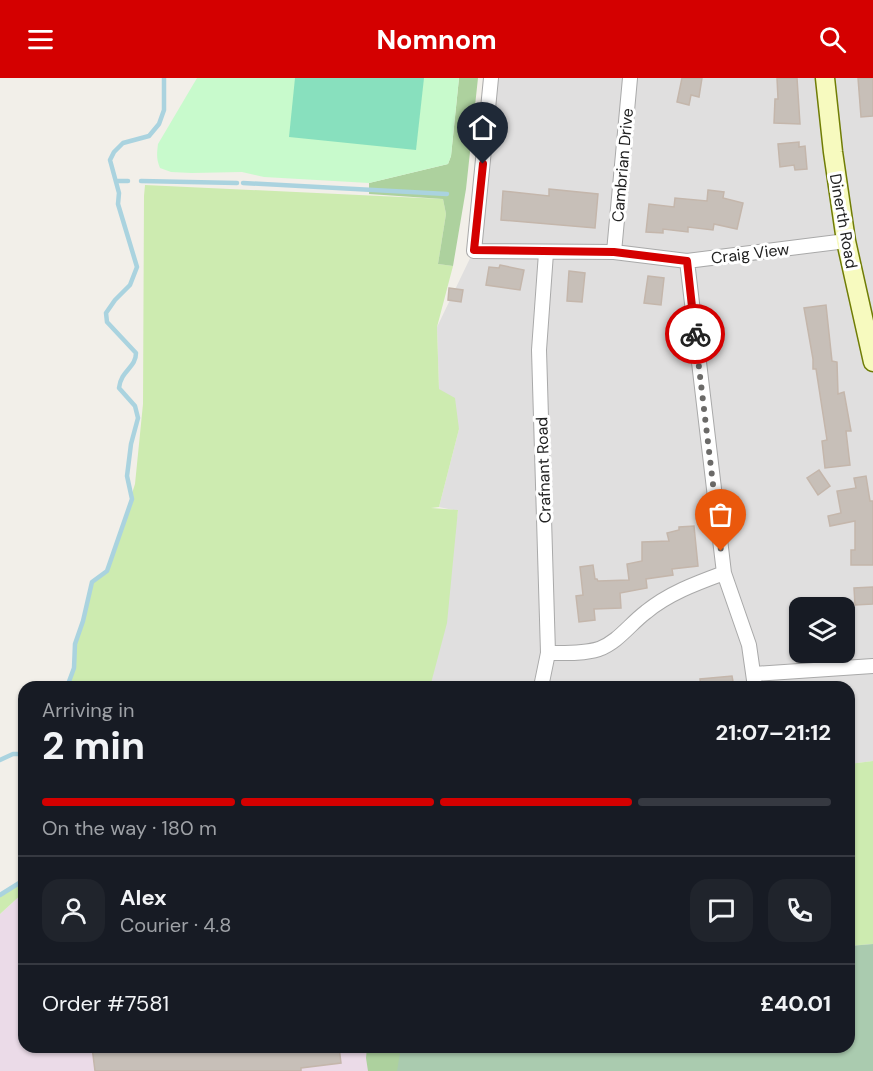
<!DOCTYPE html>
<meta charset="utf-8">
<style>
:root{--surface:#171b24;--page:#20242c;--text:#f1f3f6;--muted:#9ea1a6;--line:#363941;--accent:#d40000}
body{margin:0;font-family:"DM Sans",sans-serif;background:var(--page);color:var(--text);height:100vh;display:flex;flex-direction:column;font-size:22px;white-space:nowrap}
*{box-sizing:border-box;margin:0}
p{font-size:20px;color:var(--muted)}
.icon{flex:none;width:33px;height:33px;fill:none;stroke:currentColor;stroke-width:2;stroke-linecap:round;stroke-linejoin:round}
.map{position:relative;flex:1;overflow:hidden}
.drawer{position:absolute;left:18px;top:603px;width:837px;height:372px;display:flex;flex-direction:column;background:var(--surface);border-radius:18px;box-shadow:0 2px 4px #0004}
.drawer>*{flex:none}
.controls{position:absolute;left:789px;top:519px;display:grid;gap:12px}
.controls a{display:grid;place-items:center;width:66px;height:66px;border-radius:12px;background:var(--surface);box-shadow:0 2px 4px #0004;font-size:30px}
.pin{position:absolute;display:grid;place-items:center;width:51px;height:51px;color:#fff;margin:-62px -26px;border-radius:50% 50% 50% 0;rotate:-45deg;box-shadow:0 0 6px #0007}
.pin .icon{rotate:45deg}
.courier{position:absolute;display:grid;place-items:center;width:60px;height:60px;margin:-30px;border:4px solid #d40000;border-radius:50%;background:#fff;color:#222;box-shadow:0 2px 8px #0007}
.headline em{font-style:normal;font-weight:700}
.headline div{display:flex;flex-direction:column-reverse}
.headline{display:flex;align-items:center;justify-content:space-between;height:102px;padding:0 24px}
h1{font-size:39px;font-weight:700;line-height:45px}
.bar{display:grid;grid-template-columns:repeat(4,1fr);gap:9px 6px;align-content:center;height:72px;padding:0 24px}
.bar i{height:8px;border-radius:4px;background:var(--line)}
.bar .current{background:var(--accent)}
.bar p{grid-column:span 4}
.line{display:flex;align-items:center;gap:15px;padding:0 24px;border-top:2px solid var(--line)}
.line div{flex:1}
.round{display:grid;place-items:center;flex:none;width:63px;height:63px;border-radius:18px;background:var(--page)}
header{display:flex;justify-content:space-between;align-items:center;height:78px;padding:0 24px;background:var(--accent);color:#fff;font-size:27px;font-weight:700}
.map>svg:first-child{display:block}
.residential{fill:#e0dfdf;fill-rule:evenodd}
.industrial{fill:#ebdbe8}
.grass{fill:#cdebb0}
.forest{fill:#add19e}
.cemetery{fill:#aacbaf}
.park{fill:#c8facc}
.pitch{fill:#88e0be}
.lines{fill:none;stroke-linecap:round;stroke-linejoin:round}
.stream{stroke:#aad3df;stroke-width:4.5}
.building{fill:#c7bfb8;stroke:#c4b6ab;stroke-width:1.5}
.street-casing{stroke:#a9a9a9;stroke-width:16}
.secondary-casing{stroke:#707d05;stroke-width:21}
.street{stroke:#fff;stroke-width:14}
.secondary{stroke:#f7fabf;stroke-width:18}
.done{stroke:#6b6a68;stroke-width:6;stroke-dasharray:0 10.8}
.route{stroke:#d40000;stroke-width:8}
.labels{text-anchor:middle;stroke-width:6;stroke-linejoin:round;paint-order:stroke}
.street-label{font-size:16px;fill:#222;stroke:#fff}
</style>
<header><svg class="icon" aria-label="menu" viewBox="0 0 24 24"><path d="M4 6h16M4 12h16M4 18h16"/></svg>Nomnom<svg class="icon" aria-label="search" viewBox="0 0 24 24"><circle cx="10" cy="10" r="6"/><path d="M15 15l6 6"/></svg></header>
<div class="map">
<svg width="873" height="993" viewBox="0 0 873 993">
<rect width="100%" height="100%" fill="#f2efe9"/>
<!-- residential -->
<path class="residential" d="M 491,0 L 873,0 L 873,683 L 849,686 L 849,609 L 430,609 L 458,433 L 439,429 L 459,351 L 439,311 L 437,249 L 474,172 ZM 800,530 L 844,530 L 844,574 L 800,574 Z"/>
<!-- industrial -->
<path class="industrial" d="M 24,814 L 24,969 L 385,969 L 379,993 L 0,993 L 0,836 Z"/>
<!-- grass -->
<path class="grass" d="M 145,107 L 443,121 L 446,136 L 438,186 L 453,188 L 437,249 L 439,311 L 455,320 L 459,351 L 439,429 L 431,430 L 458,432 L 447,545 L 430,609 L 68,609 L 74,590 L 75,566 L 83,543 L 92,504 L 107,493 L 135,406 L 143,326 L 144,118 Z
M 873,683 L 873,866 L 849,868 L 849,686 Z
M 24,802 L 24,814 L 0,836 L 0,817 Z"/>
<!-- forest -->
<path class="forest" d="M 459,0 L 478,0 L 466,111 L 453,188 L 438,186 L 446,136 L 443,121 L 369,116 L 369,105 L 448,86 L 451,78 Z
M 367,969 L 426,969 L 423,993 L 368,993 L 366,980 Z"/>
<!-- cemetery -->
<path class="cemetery" d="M 873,866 L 873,993 L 397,993 L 401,969 L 849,969 L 849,868 Z"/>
<!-- park -->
<path class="park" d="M 197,0 L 459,0 L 451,78 L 448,86 L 369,105 L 264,99 L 242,94 L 192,95 L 171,94 L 160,90 C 156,81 157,75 158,66 Z"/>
<!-- pitch -->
<path class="pitch" d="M 295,0 L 424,0 L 416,72 L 289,59 Z"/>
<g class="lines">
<!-- stream -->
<path class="stream" d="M 116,103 L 128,103
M 141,103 L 237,105
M 243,105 L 447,116
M 67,609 L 74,590 L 75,566 L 83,543 L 92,504 L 107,493 L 132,421 L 127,398 L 131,366 L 138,340 L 135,328 L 119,310 C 121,292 136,290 136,275 L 107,244 L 106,235 L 115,222 L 130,207 L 137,189 L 118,126 L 119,115 L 110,82 L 114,74 L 123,65 L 149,58 L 159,46 L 164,32 L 164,0
M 0,682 L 13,676 L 24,676
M 0,817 L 24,802"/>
</g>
<!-- building -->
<path class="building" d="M 682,0 L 702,0 L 699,19 L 691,17 L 689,27 L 677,24 Z
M 777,0 L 797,0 L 800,46 L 774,45 L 775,21 L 778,21 Z
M 858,0 L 873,0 L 873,38 L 861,39 Z
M 799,64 L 799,69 L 805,68 L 807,91 L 795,92 L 794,87 L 780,89 L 778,66 Z
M 549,111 L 598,116 L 595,150 L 501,142 L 503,113 L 549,118 Z
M 708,112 L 724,114 L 723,120 L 743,125 L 737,151 L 714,146 L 713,152 L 688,149 L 688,154 L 663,151 L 663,155 L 646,154 L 649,126 L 674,129 L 675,120 L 707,123 Z
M 500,187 L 524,192 L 520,212 L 486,207 L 489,189 L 499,190 Z
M 569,193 L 585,195 L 582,224 L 567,223 Z
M 648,198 L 664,200 L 661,227 L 644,225 Z
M 449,210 L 463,212 L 461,224 L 448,222 Z
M 826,227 L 832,283 L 837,284 L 838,316 L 844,314 L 851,353 L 846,353 L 850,387 L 825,390 L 822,363 L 827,362 L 816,291 L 813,291 L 813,281 L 804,230 Z
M 819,392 L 830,408 L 818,417 L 807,400 Z
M 866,398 L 870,423 L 873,423 L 873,487 L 851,487 L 851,472 L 855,472 L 855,443 L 830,448 L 828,438 L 841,435 L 837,413 L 856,410 L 854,400 Z
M 694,448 L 698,488 L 672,491 L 673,497 L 646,501 L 647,510 L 620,515 L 621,530 L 594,531 L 595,542 L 579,544 L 576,518 L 583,517 L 580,489 L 593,487 L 595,501 L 597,501 L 598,503 L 629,502 L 627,486 L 642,483 L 642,464 L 669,463 L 667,455 L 679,452 L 679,449 Z
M 873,509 L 873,526 L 855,527 L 854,510 Z
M 732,598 L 734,609 L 701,609 L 700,601 Z
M 92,969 L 339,969 L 341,985 L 301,990 L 301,993 L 95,993 Z"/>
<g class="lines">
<!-- street casing -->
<g class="street-casing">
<path id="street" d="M 491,0 L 474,173 L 614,174 L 687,183 L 846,163
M 614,174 L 630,0
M 687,183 L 724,495 L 749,567 L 755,609
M 548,575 C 564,575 583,576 599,571 C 618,564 630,546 646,534 C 669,515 697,505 724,495
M 754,596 L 873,588
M 541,609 L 548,575 L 539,272 L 546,175"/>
</g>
<!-- secondary casing -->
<g class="secondary-casing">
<path id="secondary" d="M 825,0 L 833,74 L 846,163 L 873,284"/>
</g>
<!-- street -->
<use href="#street" class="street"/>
<!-- secondary -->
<use href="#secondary" class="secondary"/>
</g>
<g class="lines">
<!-- done -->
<path class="done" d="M 695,256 L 721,473"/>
<!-- route -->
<path class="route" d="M 483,86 L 474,172 L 614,174 L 687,183 L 695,256"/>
</g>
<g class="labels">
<!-- street labels -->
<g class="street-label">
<text transform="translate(622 87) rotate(-85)" y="6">Cambrian Drive</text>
<text transform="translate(844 143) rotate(80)" y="6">Dinerth Road</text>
<text transform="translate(750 175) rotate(-7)" y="6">Craig View</text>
<text transform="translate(543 392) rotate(-92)" y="6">Crafnant Road</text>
</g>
</g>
</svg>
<div class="controls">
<a><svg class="icon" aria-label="layers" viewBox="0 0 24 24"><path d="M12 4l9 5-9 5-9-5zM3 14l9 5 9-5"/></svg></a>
</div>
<div class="pin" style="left:721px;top:473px;background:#ea580c"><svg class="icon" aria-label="bag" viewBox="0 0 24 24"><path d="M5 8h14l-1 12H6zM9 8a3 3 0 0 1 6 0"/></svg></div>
<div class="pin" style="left:483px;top:86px;background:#1f2937"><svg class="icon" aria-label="home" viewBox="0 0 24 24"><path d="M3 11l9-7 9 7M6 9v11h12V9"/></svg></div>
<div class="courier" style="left:695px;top:256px"><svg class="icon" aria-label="bike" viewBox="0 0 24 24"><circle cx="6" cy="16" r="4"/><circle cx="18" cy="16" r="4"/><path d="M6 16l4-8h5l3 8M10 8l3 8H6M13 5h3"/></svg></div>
<section class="drawer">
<div class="headline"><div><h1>2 min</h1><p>Arriving in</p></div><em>21:07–21:12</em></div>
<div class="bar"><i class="current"></i><i class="current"></i><i class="current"></i><i></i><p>On the way · 180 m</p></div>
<div class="line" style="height:108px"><a class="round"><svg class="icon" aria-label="person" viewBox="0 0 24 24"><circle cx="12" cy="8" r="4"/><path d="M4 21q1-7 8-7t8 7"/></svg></a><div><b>Alex</b><p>Courier · 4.8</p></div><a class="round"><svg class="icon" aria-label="chat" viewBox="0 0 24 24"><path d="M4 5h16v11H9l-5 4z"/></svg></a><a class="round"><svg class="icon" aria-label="phone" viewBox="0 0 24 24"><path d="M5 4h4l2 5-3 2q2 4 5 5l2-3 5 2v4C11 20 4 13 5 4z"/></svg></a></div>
<div class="line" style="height:78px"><div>Order #7581</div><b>£40.01</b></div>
</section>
</div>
